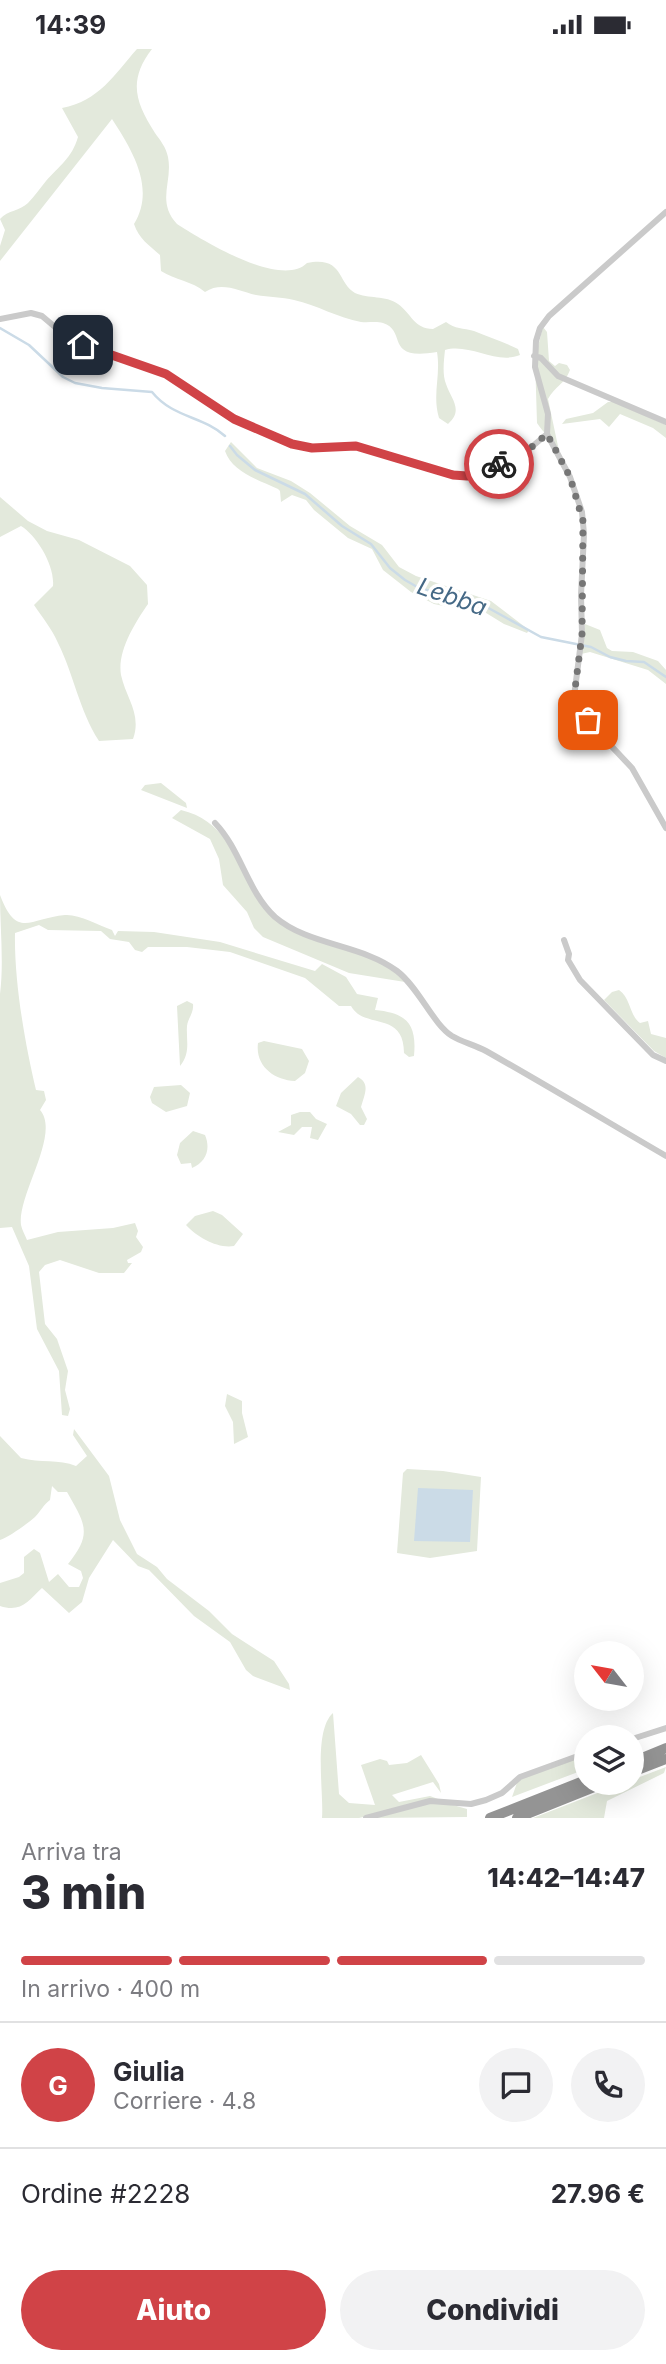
<!DOCTYPE html>
<html lang="it">
<meta charset="utf-8">
<style>
:root{--surface:#fff;--page:#f2f2f3;--text:#2b2b33;--muted:#7c7c81;--line:#e1e1e2;--accent:#d04347}
body{margin:0;font-family:Inter,sans-serif;background:var(--page);color:var(--text);height:100vh;display:flex;flex-direction:column;font-size:26px;white-space:nowrap}
*{box-sizing:border-box;margin:0}
p{font-size:23px;color:var(--muted)}
.icon{flex:none;width:38px;height:38px;fill:none;stroke:currentColor;stroke-width:2;stroke-linecap:round;stroke-linejoin:round}
.map{position:relative;height:1769px;overflow:hidden}
.drawer{display:flex;flex-direction:column;background:var(--surface);flex:1}
.drawer>*{flex:none}
.needle{width:46px;rotate:301deg}
.fabs{position:absolute;left:574px;top:1592px;display:grid;gap:14px}
.fabs a{display:grid;place-items:center;width:70px;height:70px;border-radius:50%;background:var(--surface);box-shadow:0 7px 28px #0002;font-size:35px}
.pin{position:absolute;display:grid;place-items:center;width:60px;height:60px;color:#fff;margin:-30px;border-radius:14px;box-shadow:0 4px 10px #0006}
.courier{position:absolute;display:grid;place-items:center;width:70px;height:70px;margin:-35px;border:5px solid #d04347;border-radius:50%;background:#fff;color:#222;box-shadow:0 2px 9px #0007}
.summary em{font-style:normal;font-weight:800}
.summary div{display:flex;flex-direction:column-reverse}
.summary{display:flex;align-items:center;justify-content:space-between;height:119px;padding:0 21px}
h1{font-size:46px;font-weight:800;line-height:52px}
.bar{display:grid;grid-template-columns:repeat(4,1fr);gap:10px 7px;align-content:center;height:84px;padding:0 21px}
.bar i{height:9px;border-radius:5px;background:var(--line)}
.bar .current{background:var(--accent)}
.bar p{grid-column:span 4}
.line{display:flex;align-items:center;gap:18px;padding:0 21px;border-top:2px solid var(--line)}
.line div{flex:1}
.round{display:grid;place-items:center;flex:none;width:74px;height:74px;border-radius:37px;background:var(--page)}
.cta{display:flex;gap:14px;margin-top:auto;padding:14px 21px}
.cta a{flex:1;height:80px;border-radius:42px;background:var(--accent);color:#fff;font-size:28px;font-weight:800;line-height:80px;text-align:center}
.cta a+a{background:var(--page);color:var(--text)}
.status{display:flex;justify-content:space-between;align-items:center;height:49px;padding:0 35px;background:var(--surface);direction:ltr}
.status svg{height:19px;fill:currentColor}
.map>svg:first-child{display:block}
.green{fill:#e3e9dc}
.water{fill:#cbdbe7}
.lines{fill:none;stroke-linecap:round;stroke-linejoin:round}
.stream{stroke:#cbdbe7;stroke-width:2.5}
.street{stroke:#cacaca;stroke-width:6}
.highway{stroke:#949494;stroke-width:10}
.done{stroke:#767676;stroke-width:7;stroke-dasharray:0 12.6}
.route{stroke:#d04347;stroke-width:9}
.labels{text-anchor:middle;stroke-width:7;stroke-linejoin:round;paint-order:stroke}
.water-label{font-size:24px;font-style:italic;fill:#456986;stroke:#fff}
</style>
<div class="status"><b>14:39</b><svg viewBox="0 0 49 12"><path d="M0 12V9h3v3zM5 12V6h3v6zM10 12V3h3v9zM15 12V0h3v12zM26 1h20v11H26zM47 4h2v5h-2z"/></svg></div>
<div class="map">
<svg width="666" height="1769" viewBox="0 0 666 1769">
<rect width="100%" height="100%" fill="#fff"/>
<!-- green -->
<path class="green" d="M 137,0 L 152,0 C 128,31 135,53 155,84 C 160,91 166,98 168,108 C 173,133 156,152 177,175 C 202,191 281,240 307,214 C 344,207 337,234 355,244 C 368,250 386,246 398,255 C 411,264 414,280 433,280 L 446,273 C 455,280 463,279 474,282 C 488,288 504,293 518,300 L 520,306 C 496,316 470,294 445,301 C 444,311 442,325 446,335 C 451,350 464,361 448,375 L 439,369 C 432,345 441,327 437,303 C 383,312 408,282 383,274 C 376,272 368,274 361,273 C 338,269 317,256 294,251 C 282,248 269,248 256,246 C 238,242 222,232 205,243 C 192,232 175,231 161,222 L 160,206 C 149,196 139,190 134,175 C 156,139 132,101 112,70 L 0,212 L 0,197 L 5,181 L 0,170 C 8,161 20,162 28,154 C 35,147 40,139 46,132 C 59,117 72,109 78,88 L 62,59 C 99,52 114,26 137,0 Z
M 543,278 L 547,283 L 549,312 L 555,317 L 559,314 L 567,316 L 570,321 C 565,335 554,338 548,350 L 559,402 C 553,391 543,384 537,374 L 535,309 Z
M 608,353 L 615,353 L 666,376 L 666,389 L 653,379 L 620,365 L 609,378 L 600,370 L 562,375 L 566,370 L 593,364 Z
M 231,393 L 257,419 L 291,432 L 310,444 L 350,477 L 382,496 L 399,518 L 416,527 L 491,552 L 529,581 L 527,584 L 504,575 L 478,559 L 472,563 L 434,555 L 411,543 L 383,521 L 372,500 L 348,489 L 314,461 L 306,451 L 292,446 L 281,453 L 280,442 L 278,440 C 259,431 232,423 225,402 Z
M 0,448 L 28,472 L 47,482 L 79,491 L 130,517 L 147,536 L 148,555 C 135,574 117,602 121,626 C 126,649 142,665 133,690 L 99,692 C 79,661 74,626 58,594 C 52,580 42,568 34,556 L 53,537 C 55,516 36,486 21,477 L 0,488 Z
M 585,575 L 600,581 L 607,599 L 612,602 L 633,603 L 658,612 L 666,621 L 666,635 L 648,621 L 590,603 L 581,605 Z
M 161,734 L 186,754 L 187,759 L 141,741 L 145,736 Z
M 181,761 C 223,771 234,805 255,840 C 259,847 263,856 269,862 C 309,897 372,894 405,933 L 349,924 L 263,888 L 254,879 L 247,863 L 223,836 L 219,810 L 210,790 L 172,769 Z
M 0,846 C 17,891 30,869 65,866 C 79,865 98,876 112,881 L 115,887 L 118,882 L 154,883 L 220,893 L 315,922 L 322,915 L 346,928 L 357,945 L 378,949 L 375,961 C 407,964 417,975 414,1007 L 409,1008 L 404,1004 C 404,961 364,981 351,957 L 339,957 L 305,929 L 230,903 L 187,898 L 148,898 L 142,903 L 135,901 L 129,893 L 110,890 L 101,882 L 48,881 L 39,876 L 15,884 C 14,932 25,995 36,1041 L 44,1042 L 46,1051 L 40,1061 C 61,1085 17,1146 21,1176 C 22,1181 25,1186 27,1191 L 58,1183 L 113,1179 L 135,1174 L 138,1182 L 136,1188 L 143,1198 L 141,1203 L 127,1211 L 128,1214 L 132,1214 L 124,1224 L 99,1224 L 60,1211 L 45,1216 L 39,1223 L 45,1275 L 57,1290 L 68,1322 L 65,1341 L 70,1360 L 68,1367 L 62,1366 L 59,1322 L 37,1280 L 29,1217 L 12,1178 L 0,1179 L 0,945 C 4,913 0,879 0,846 Z
M 619,941 C 631,949 629,966 640,974 L 648,972 L 651,985 L 666,989 L 666,1009 L 654,1002 L 604,951 L 612,943 Z
M 187,952 L 193,955 C 194,964 188,969 187,977 C 186,991 191,1004 180,1017 L 177,957 Z
M 264,992 L 302,1000 L 309,1012 L 305,1024 L 295,1032 C 274,1031 255,1017 258,994 Z
M 358,1028 C 371,1035 364,1046 361,1058 L 367,1070 L 364,1076 L 360,1076 L 351,1065 L 336,1057 L 341,1044 Z
M 181,1036 L 190,1044 L 187,1057 L 166,1063 L 152,1054 L 150,1048 L 154,1038 Z
M 300,1063 L 310,1063 L 316,1070 L 327,1075 L 318,1091 L 310,1089 L 312,1078 L 302,1078 L 294,1086 L 278,1083 L 291,1076 L 291,1066 Z
M 193,1082 L 205,1086 C 211,1100 206,1113 192,1119 L 191,1114 L 181,1115 L 177,1106 L 180,1094 Z
M 213,1162 L 222,1166 L 243,1185 L 234,1197 C 218,1200 197,1188 186,1176 L 195,1167 Z
M 227,1345 L 242,1352 L 242,1364 L 248,1388 L 234,1395 L 233,1373 L 225,1357 Z
M 74,1380 L 109,1427 L 120,1471 L 137,1505 L 157,1518 L 167,1530 L 209,1562 L 232,1585 L 274,1612 L 289,1635 L 290,1641 L 253,1627 L 246,1621 L 230,1593 L 194,1567 L 149,1521 L 138,1517 L 113,1491 L 89,1529 L 82,1553 L 69,1564 L 42,1539 C 28,1552 21,1564 0,1557 L 0,1534 L 19,1528 L 24,1524 L 24,1508 L 34,1500 L 40,1504 L 49,1533 L 58,1525 L 69,1538 L 79,1538 L 83,1529 L 81,1522 L 68,1515 C 93,1484 85,1475 67,1443 L 58,1443 L 52,1437 L 50,1451 C 43,1456 41,1462 35,1468 C 27,1475 9,1488 0,1491 L 0,1387 L 21,1409 C 40,1414 59,1410 76,1417 L 87,1407 L 73,1386 Z
M 407,1420 L 443,1422 L 481,1428 L 477,1502 L 430,1509 L 397,1504 L 403,1424 Z
M 333,1664 L 339,1745 L 349,1754 L 375,1756 L 361,1716 L 380,1710 L 387,1712 L 389,1716 L 407,1714 L 421,1706 L 439,1735 L 441,1744 L 433,1733 L 392,1746 L 399,1753 L 430,1747 L 438,1750 L 359,1769 L 322,1769 C 324,1743 313,1682 333,1664 Z
M 586,1706 L 586,1720 L 512,1748 L 518,1731 Z
M 666,1718 L 664,1724 L 607,1752 L 604,1769 L 533,1769 L 623,1734 L 632,1734 L 632,1731 Z
M 446,1754 L 467,1760 L 467,1768 L 374,1769 L 427,1755 Z"/>
<!-- water -->
<path class="water" d="M 418,1439 L 473,1441 L 470,1493 L 414,1492 Z"/>
<g class="lines">
<!-- stream -->
<path class="stream" d="M 0,279 L 29,296 L 63,328 L 75,334 L 102,339 L 152,343 C 173,369 203,367 225,387
M 230,397 L 237,406 L 255,421 L 305,445 L 342,477 L 371,495 L 390,519 L 405,531 L 419,539 L 483,556 L 541,588 L 591,598 L 610,608 L 626,612 L 644,613 L 666,628"/>
<!-- street -->
<path class="street" d="M 666,163 L 549,267 L 540,279 L 536,292 L 535,318 L 548,365 L 547,385 L 570,428 L 582,463 L 584,485 L 581,546 L 582,585 L 574,648 L 583,667 L 632,719 L 666,779
M 0,270 L 31,264 L 42,267 L 68,289 L 166,325 L 234,370 L 292,395 L 312,399 L 356,397 L 439,422 L 467,427 L 482,423 L 528,401 L 547,385
M 534,307 L 541,309 L 558,327 L 666,373
M 215,774 C 241,801 247,842 275,868 C 309,897 361,895 397,922 C 419,939 433,975 452,987 C 462,993 475,996 486,1002 C 546,1036 606,1072 666,1107
M 564,891 L 569,905 L 568,911 L 580,931 L 653,1006 L 666,1012
M 632,1690 L 666,1679
M 366,1769 L 430,1752 L 471,1755 L 486,1751 L 502,1744 L 520,1728 L 586,1704"/>
<!-- highway -->
<path class="highway" d="M 632,1713 L 666,1699
M 632,1723 L 666,1710
M 490,1769 L 586,1731
M 517,1769 L 604,1734"/>
</g>
<g class="lines">
<!-- done -->
<path class="done" d="M 499,415 L 528,401 L 547,385 L 570,428 L 583,472 L 582,585 L 574,648 L 579,660 L 588,671"/>
<!-- route -->
<path class="route" d="M 83,296 L 166,325 L 234,370 L 292,395 L 312,399 L 356,397 L 453,426 L 467,427 L 499,415"/>
</g>
<g class="labels">
<!-- water labels -->
<g class="water-label">
<text transform="translate(452 548) rotate(19)" y="8">Lebba</text>
</g>
</g>
</svg>
<div class="fabs">
<a><svg class="needle" viewBox="-14 -14 28 28"><path d="M0-13l5 13h-10z" fill="#e53935"/><path d="M0 13l5-13h-10z" fill="#7c7c81"/></svg></a>
<a><svg class="icon" aria-label="layers" viewBox="0 0 24 24"><path d="M12 4l9 5-9 5-9-5zM3 14l9 5 9-5"/></svg></a>
</div>
<div class="pin" style="left:588px;top:671px;background:#ea580c"><svg class="icon" aria-label="bag" viewBox="0 0 24 24"><path d="M5 8h14l-1 12H6zM9 8a3 3 0 0 1 6 0"/></svg></div>
<div class="pin" style="left:83px;top:296px;background:#1f2937"><svg class="icon" aria-label="home" viewBox="0 0 24 24"><path d="M3 11l9-7 9 7M6 9v11h12V9"/></svg></div>
<div class="courier" style="left:499px;top:415px"><svg class="icon" aria-label="bike" viewBox="0 0 24 24"><circle cx="6" cy="16" r="4"/><circle cx="18" cy="16" r="4"/><path d="M6 16l4-8h5l3 8M10 8l3 8H6M13 5h3"/></svg></div>
</div>
<section class="drawer">
<div class="summary"><div><h1>3 min</h1><p>Arriva tra</p></div><em>14:42–14:47</em></div>
<div class="bar"><i class="current"></i><i class="current"></i><i class="current"></i><i></i><p>In arrivo · 400 m</p></div>
<div class="line" style="height:126px"><b class="round" style="background:var(--accent);color:#fff">G</b><div><b>Giulia</b><p>Corriere · 4.8</p></div><a class="round"><svg class="icon" aria-label="chat" viewBox="0 0 24 24"><path d="M4 5h16v11H9l-5 4z"/></svg></a><a class="round"><svg class="icon" aria-label="phone" viewBox="0 0 24 24"><path d="M5 4h4l2 5-3 2q2 4 5 5l2-3 5 2v4C11 20 4 13 5 4z"/></svg></a></div>
<div class="line" style="height:91px"><div>Ordine #2228</div><b>27.96 €</b></div>
<div class="cta"><a>Aiuto</a><a>Condividi</a></div>
</section>
